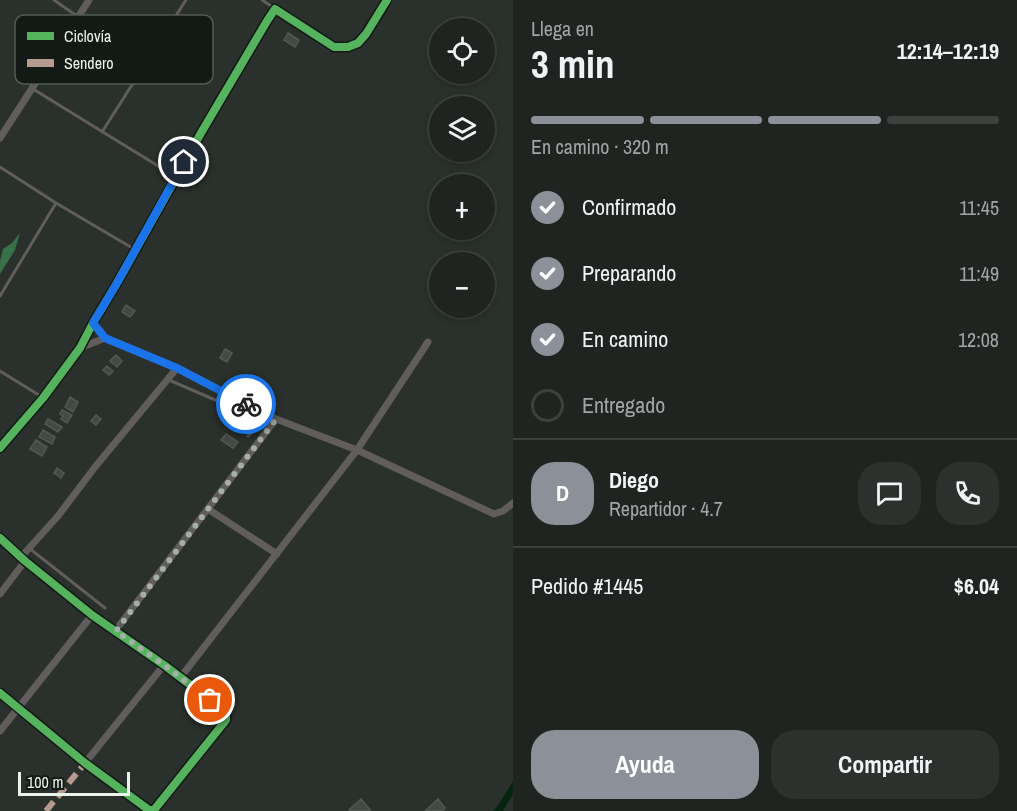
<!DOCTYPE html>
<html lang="es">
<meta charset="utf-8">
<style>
:root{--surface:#202420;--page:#2d302d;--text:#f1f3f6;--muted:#a2a4a5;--line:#3d413e;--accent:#8c9099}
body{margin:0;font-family:"Archivo Narrow",sans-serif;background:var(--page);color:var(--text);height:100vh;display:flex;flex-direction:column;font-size:22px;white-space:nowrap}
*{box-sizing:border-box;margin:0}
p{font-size:20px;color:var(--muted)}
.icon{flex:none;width:33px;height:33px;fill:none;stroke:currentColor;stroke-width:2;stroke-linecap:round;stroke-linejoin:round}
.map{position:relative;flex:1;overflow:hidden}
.panel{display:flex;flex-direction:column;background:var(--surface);width:504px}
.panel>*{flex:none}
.tools{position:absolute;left:429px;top:18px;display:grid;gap:12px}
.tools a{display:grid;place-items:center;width:66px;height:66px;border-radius:50%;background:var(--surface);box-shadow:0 3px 9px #0003,0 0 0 2px var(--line);font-size:30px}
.scale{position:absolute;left:18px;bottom:15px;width:112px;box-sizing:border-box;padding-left:6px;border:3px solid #e9f2eb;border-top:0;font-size:16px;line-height:21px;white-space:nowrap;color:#e9f2eb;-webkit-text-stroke:4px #131a15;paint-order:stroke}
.pin{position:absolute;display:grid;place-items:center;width:51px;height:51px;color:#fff;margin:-26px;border:3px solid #fff;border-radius:50%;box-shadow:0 2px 6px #0007}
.courier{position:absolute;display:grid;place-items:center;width:60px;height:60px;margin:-30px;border:4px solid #1a73e8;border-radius:50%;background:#fff;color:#222;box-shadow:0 2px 8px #0007}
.summary em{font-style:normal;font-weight:700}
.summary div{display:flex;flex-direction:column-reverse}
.summary{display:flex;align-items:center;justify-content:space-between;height:102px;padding:0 18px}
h1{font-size:39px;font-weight:700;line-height:45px}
.bar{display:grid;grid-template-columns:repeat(4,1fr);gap:9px 6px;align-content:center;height:72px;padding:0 18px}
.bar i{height:8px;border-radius:4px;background:var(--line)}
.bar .current{background:var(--accent)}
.bar p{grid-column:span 4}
.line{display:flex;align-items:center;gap:15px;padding:0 18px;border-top:2px solid var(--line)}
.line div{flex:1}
.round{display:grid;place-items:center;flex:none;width:63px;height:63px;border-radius:24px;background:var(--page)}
ol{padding:0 18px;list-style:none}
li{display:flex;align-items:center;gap:18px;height:66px}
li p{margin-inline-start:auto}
li .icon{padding:6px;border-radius:50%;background:var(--accent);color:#fff;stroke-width:4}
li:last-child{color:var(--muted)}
li i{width:33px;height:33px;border:3px solid var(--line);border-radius:50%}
.action{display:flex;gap:12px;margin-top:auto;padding:12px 18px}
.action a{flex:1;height:69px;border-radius:24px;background:var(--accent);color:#fff;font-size:24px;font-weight:700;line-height:69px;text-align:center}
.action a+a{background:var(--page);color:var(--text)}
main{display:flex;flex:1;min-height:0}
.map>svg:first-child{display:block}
.forest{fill:#387148}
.water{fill:#052510}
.building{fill:#434945;stroke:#525853;stroke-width:1.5}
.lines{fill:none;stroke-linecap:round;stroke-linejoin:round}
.service{stroke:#605d5c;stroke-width:3}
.minor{stroke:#605d5c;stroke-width:7}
.quiet{stroke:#b69a8f;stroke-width:6;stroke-dasharray:12 6;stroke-linecap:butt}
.cycleway-casing{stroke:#131a15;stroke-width:11}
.cycleway{stroke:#56b35d;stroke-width:8}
.done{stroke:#a6aea8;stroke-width:6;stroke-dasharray:0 10.8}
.route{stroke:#1a73e8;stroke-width:8}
.key{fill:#131a15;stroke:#535b55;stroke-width:1.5}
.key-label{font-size:16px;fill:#e9f2eb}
</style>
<main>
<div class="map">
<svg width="513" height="811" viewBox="0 0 513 811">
<rect width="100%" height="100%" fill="#2a302b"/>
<!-- forest -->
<path class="forest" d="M 20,233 L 15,250 L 0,274 L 0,261 L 3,249 L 12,243 Z"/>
<!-- water -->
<path class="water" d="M 513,781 L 513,794 L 503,811 L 493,811 L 499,804 Z"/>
<!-- building -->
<path class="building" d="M 288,33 L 299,40 L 295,47 L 284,40 Z
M 126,305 L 135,311 L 130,317 L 122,312 Z
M 225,349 L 232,353 L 227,362 L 220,358 Z
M 116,355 L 122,361 L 117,367 L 110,361 Z
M 107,366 L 113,371 L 109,375 L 103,370 Z
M 70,397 L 78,402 L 73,412 L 65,407 Z
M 62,410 L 72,415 L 67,423 L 61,419 L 63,416 L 60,414 Z
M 96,415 L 101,419 L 96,425 L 91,421 Z
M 48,419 L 62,427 L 58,432 L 45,424 Z
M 43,430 L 55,437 L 52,444 L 39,437 Z
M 226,434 L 238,442 L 233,448 L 221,440 Z
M 36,440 L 47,447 L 42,456 L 30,449 Z
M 57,468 L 64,473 L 61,478 L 54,473 Z
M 361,799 L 371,811 L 350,811 L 349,810 Z
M 438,799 L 445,808 L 442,811 L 425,811 Z"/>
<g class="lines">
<!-- service -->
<path class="service" d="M 54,0 L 77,16
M 262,0 L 274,8
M 33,89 L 176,177
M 102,132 L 186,0
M 0,167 L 56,203 L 134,249
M 0,296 L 56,203
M 0,371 L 42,397
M 169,380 L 250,415 L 256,423 L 255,429 L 248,436
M 29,548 L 105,608"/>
<!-- minor -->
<path class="minor" d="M 0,138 L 89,0
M 93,323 L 105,338 L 177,368 L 276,419 L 357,450 L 494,514 L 503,511 L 513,503
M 80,348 L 105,338
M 0,448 L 43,398 L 80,348 L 93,323 L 117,283 L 201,133 L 267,21 L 275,9 L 334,47 L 348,47 L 358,43 L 366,34 L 387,0
M 208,509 L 277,554
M 0,538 L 25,561 L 92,615 L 164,665 L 225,711 L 226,716 L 226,720 L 154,810 L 149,810 L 85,763 L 0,693
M 21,557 L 58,516 L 95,467 L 177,368
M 0,594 L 25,561
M 115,631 L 276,419
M 180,678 L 357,450 L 428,342
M 0,731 L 92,615
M 85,763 L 164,665"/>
<!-- quiet -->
<path class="quiet" d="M 46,811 L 85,763"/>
<!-- cycleway casing -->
<g class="cycleway-casing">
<path id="cycleway" d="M 0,448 L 43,398 L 80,348 L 93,323 L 117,283 L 201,133 L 267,21 L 275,9 L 334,47 L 348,47 L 358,43 L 366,34 L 387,0
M 0,538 L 25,561 L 92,615 L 164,665 L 225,711 L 226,716 L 226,720 L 154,810 L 149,810 L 85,763 L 0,693"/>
</g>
<!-- cycleway -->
<use href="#cycleway" class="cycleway"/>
</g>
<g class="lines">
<!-- done -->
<path class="done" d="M 210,700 L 164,665 L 116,631 L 276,419 L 246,404"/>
<!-- route -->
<path class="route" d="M 184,162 L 117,283 L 93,323 L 105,338 L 177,368 L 246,404"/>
</g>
<!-- legend -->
<rect x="15" y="15" width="198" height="69" rx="9" class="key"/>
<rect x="27" y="32" width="27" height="8" fill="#56b35d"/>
<rect x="27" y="59" width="27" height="8" fill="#b69a8f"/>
<g class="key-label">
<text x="64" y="42">Ciclovía</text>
<text x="64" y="69">Sendero</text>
</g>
</svg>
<div class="tools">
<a><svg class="icon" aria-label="locate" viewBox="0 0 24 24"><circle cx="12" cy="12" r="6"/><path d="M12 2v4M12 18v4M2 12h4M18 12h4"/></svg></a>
<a><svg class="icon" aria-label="layers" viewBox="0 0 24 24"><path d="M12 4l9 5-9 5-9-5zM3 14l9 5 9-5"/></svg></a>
<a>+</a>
<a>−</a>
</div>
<div class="scale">100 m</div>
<div class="pin" style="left:210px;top:700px;background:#ea580c"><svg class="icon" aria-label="bag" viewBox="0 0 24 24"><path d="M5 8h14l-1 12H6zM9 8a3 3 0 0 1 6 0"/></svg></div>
<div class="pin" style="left:184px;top:162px;background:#1f2937"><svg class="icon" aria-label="home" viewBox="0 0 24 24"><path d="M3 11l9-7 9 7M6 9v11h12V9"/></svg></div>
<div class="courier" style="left:246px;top:404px"><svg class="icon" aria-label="bike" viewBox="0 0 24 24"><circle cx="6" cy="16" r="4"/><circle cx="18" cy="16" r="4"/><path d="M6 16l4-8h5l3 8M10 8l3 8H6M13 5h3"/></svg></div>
</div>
<section class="panel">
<div class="summary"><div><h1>3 min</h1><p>Llega en</p></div><em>12:14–12:19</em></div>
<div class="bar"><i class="current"></i><i class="current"></i><i class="current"></i><i></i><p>En camino · 320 m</p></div>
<ol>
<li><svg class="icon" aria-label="check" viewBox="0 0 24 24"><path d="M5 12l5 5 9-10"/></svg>Confirmado<p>11:45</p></li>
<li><svg class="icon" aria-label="check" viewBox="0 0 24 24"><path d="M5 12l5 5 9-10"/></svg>Preparando<p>11:49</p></li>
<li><svg class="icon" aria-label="check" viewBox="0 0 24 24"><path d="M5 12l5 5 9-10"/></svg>En camino<p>12:08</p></li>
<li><i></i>Entregado</li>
</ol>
<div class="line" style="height:108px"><b class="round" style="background:var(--accent);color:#fff">D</b><div><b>Diego</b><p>Repartidor · 4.7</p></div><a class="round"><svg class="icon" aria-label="chat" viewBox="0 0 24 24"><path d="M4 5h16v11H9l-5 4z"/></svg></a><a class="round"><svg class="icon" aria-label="phone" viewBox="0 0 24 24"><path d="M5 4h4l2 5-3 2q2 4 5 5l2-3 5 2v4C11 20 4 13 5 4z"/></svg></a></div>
<div class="line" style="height:78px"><div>Pedido #1445</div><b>$6.04</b></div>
<div class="action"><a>Ayuda</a><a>Compartir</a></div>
</section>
</main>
